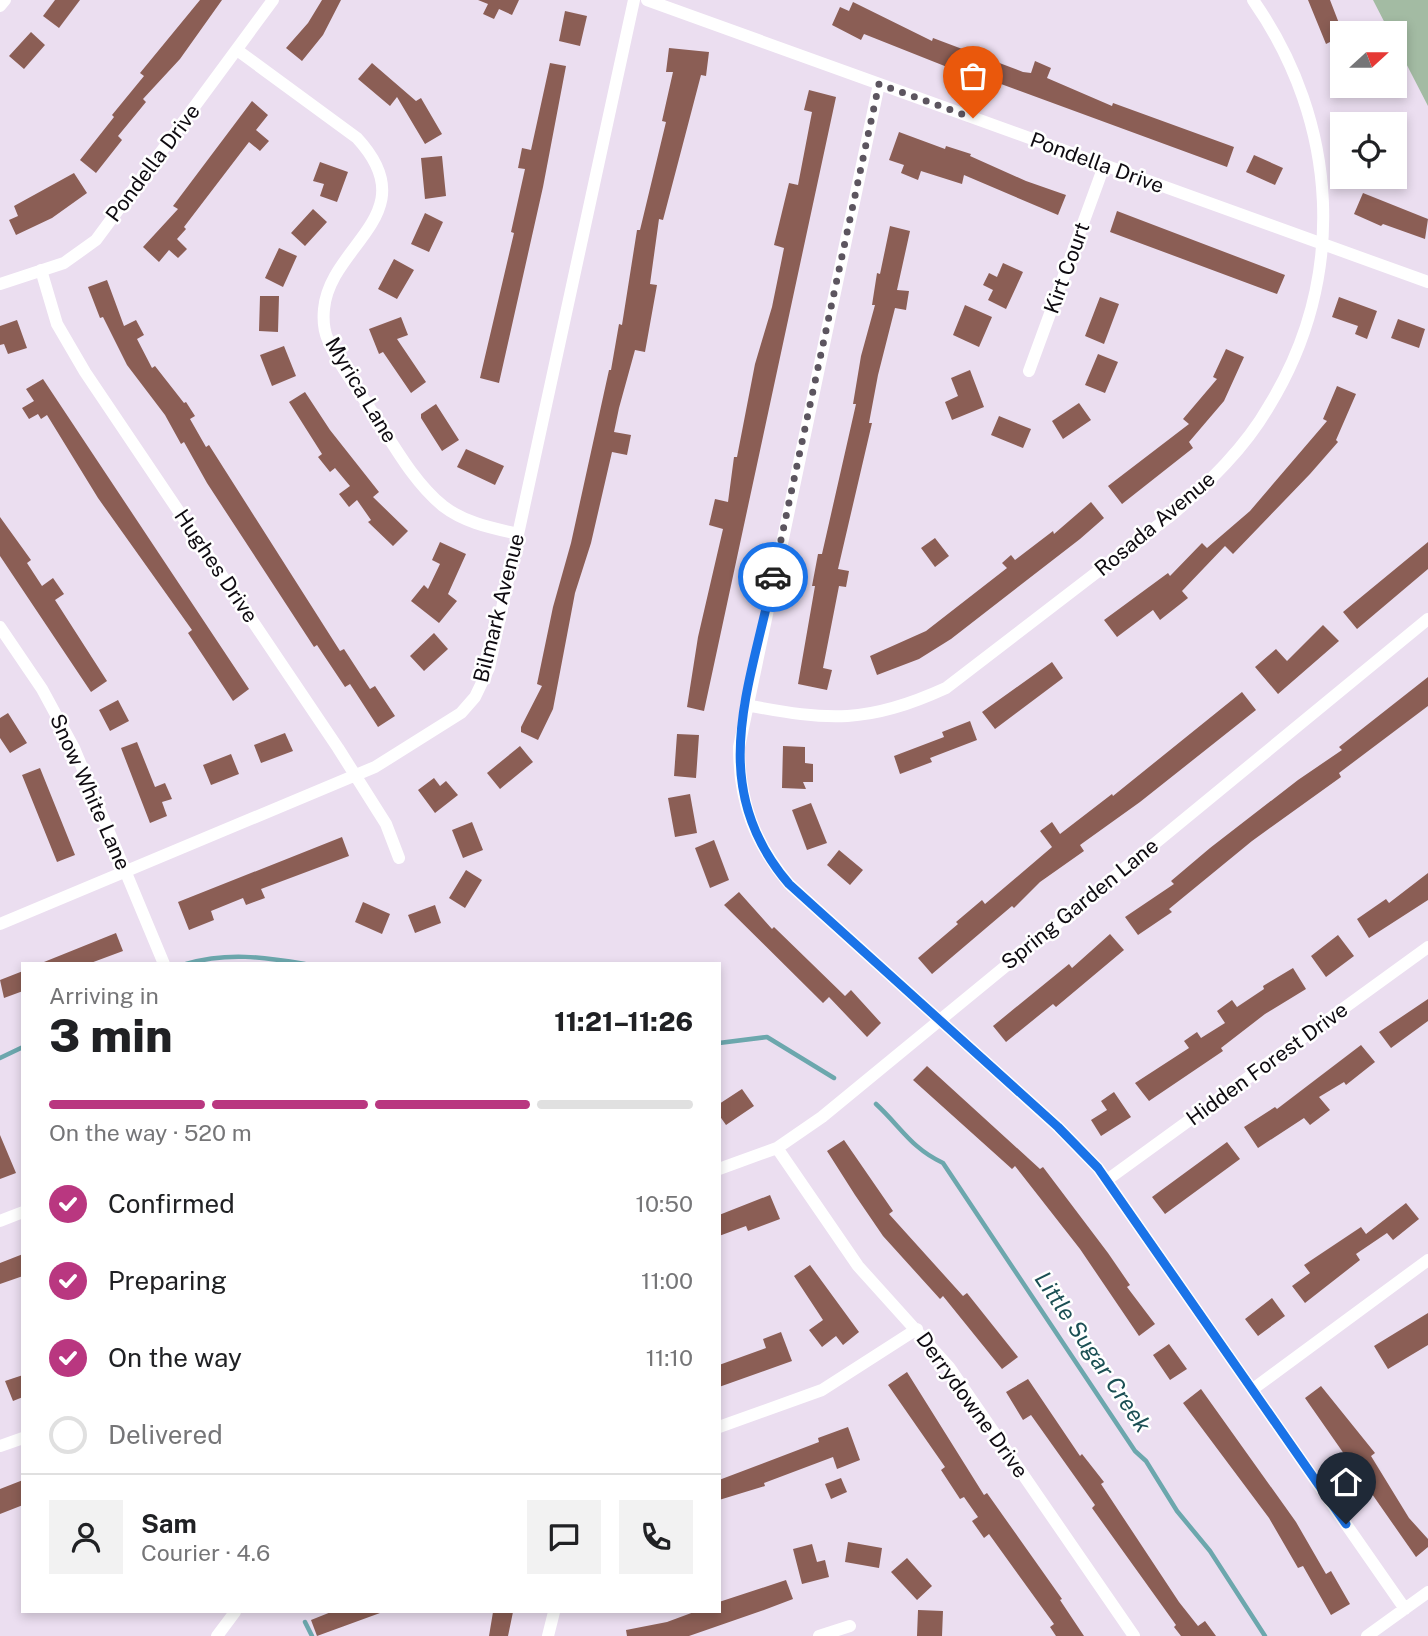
<!DOCTYPE html>
<meta charset="utf-8">
<style>
:root{--surface:#fff;--page:#f2f2f2;--text:#202124;--muted:#757577;--line:#e0e0e0;--accent:#b93780}
body{margin:0;font-family:"Public Sans",sans-serif;background:var(--page);color:var(--text);height:100vh;display:flex;flex-direction:column;font-size:26px;white-space:nowrap}
*{box-sizing:border-box;margin:0}
p{font-size:23px;color:var(--muted)}
.icon{flex:none;width:38px;height:38px;fill:none;stroke:currentColor;stroke-width:2;stroke-linecap:round;stroke-linejoin:round}
.map{position:relative;flex:1;overflow:hidden}
.sheet{position:absolute;left:21px;top:962px;width:700px;height:651px;display:flex;flex-direction:column;background:var(--surface);border-radius:0px;box-shadow:0 4px 10px #0003}
.sheet>*{flex:none}
.needle{width:46px;rotate:69deg}
.fabs{position:absolute;left:1330px;top:21px;display:grid;gap:14px}
.fabs a{display:grid;place-items:center;width:77px;height:77px;border-radius:0px;background:var(--surface);box-shadow:0 4px 10px #0003;font-size:35px}
.pin{position:absolute;display:grid;place-items:center;width:60px;height:60px;color:#fff;margin:-72px -30px;border-radius:50% 50% 50% 0;rotate:-45deg;box-shadow:0 0 7px #0007}
.pin .icon{rotate:45deg}
.courier{position:absolute;display:grid;place-items:center;width:70px;height:70px;margin:-35px;border:5px solid #1a73e8;border-radius:50%;background:#fff;color:#222;box-shadow:0 2px 9px #0007}
.headline em{font-style:normal;font-weight:800}
.headline div{display:flex;flex-direction:column-reverse}
.headline{display:flex;align-items:center;justify-content:space-between;height:119px;padding:0 28px}
h1{font-size:46px;font-weight:800;line-height:52px}
.bar{display:grid;grid-template-columns:repeat(4,1fr);gap:10px 7px;align-content:center;height:84px;padding:0 28px}
.bar i{height:9px;border-radius:5px;background:var(--line)}
.bar .selected{background:var(--accent)}
.bar p{grid-column:span 4}
.line{display:flex;align-items:center;gap:18px;padding:0 28px;border-top:2px solid var(--line)}
.line div{flex:1}
.round{display:grid;place-items:center;flex:none;width:74px;height:74px;border-radius:0px;background:var(--page)}
ol{padding:0 28px;list-style:none}
li{display:flex;align-items:center;gap:21px;height:77px}
li p{margin-inline-start:auto}
li .icon{padding:7px;border-radius:50%;background:var(--accent);color:#fff;stroke-width:4}
li:last-child{color:var(--muted)}
li i{width:38px;height:38px;border:4px solid var(--line);border-radius:50%}
.map>svg:first-child{display:block}
.green{fill:#a3bba3}
.lines{fill:none;stroke-linecap:round;stroke-linejoin:round}
.stream{stroke:#6ca7ad;stroke-width:4.5}
.building{fill:#8b5e55}
.street{stroke:#fff;stroke-width:12}
.done{stroke:#5c555f;stroke-width:7;stroke-dasharray:0 12.6}
.route{stroke:#1a73e8;stroke-width:9}
.labels{text-anchor:middle;stroke-width:5;stroke-linejoin:round;paint-order:stroke}
.street-label{font-size:21px;fill:#0f0b11;stroke:#fff}
.water-label{font-size:23px;font-style:italic;fill:#1b4f54;stroke:#fff}
</style>
<div class="map">
<svg width="1428" height="1636" viewBox="0 0 1428 1636">
<rect width="100%" height="100%" fill="#ebdef0"/>
<!-- green -->
<path class="green" d="M 1373,0 L 1428,0 L 1428,106 L 1395,42 L 1395,33 L 1390,33 Z"/>
<g class="lines">
<!-- stream -->
<path class="stream" d="M 186,964 C 227,952 263,957 305,964
M 719,1043 L 767,1037 L 834,1078
M 0,1058 L 23,1047
M 876,1104 C 901,1127 911,1148 943,1163 L 1135,1451 L 1146,1461 L 1177,1511 L 1210,1551 L 1265,1636
M 305,1622 L 312,1636"/>
</g>
<!-- building -->
<path class="building" d="M 55,0 L 80,0 L 59,28 L 43,16 Z
M 200,0 L 222,0 L 180,59 L 143,99 L 146,102 L 118,136 L 122,140 L 96,173 L 80,160 L 114,117 L 112,115 L 144,76 L 140,73 Z
M 322,0 L 341,0 L 323,35 L 302,61 L 286,48 L 308,23 Z
M 478,0 L 519,0 L 512,15 L 499,9 L 494,19 L 483,14 L 488,4 Z
M 1308,0 L 1330,0 L 1342,31 L 1342,66 L 1332,41 L 1326,44 Z
M 853,2 L 932,41 L 933,38 L 1023,72 L 1031,73 L 1035,61 L 1051,68 L 1047,78 L 1112,106 L 1113,103 L 1234,147 L 1227,167 L 1001,84 L 1000,88 L 864,34 L 861,40 L 832,25 L 840,7 L 849,11 Z
M 565,11 L 587,16 L 580,46 L 559,41 Z
M 31,32 L 45,45 L 24,69 L 9,56 Z
M 669,48 L 709,52 L 706,76 L 701,75 L 663,220 L 659,219 L 650,284 L 657,285 L 645,352 L 635,350 L 619,408 L 614,432 L 631,435 L 627,455 L 612,452 L 591,543 L 575,593 L 553,709 L 538,740 L 521,732 L 521,727 L 542,686 L 537,684 L 553,607 L 571,543 L 609,370 L 611,370 L 619,324 L 622,325 L 637,230 L 640,230 L 666,122 L 662,121 L 673,72 L 666,72 Z
M 372,63 L 416,101 L 421,98 L 442,134 L 425,144 L 397,97 L 390,106 L 358,79 Z
M 550,63 L 566,66 L 543,187 L 499,383 L 480,378 L 514,233 L 511,232 L 525,169 L 518,168 L 522,148 L 531,150 Z
M 809,90 L 836,97 L 704,711 L 687,707 L 698,637 L 723,529 L 709,525 L 715,499 L 728,502 L 734,457 L 737,457 L 755,364 L 772,307 L 781,263 L 784,248 L 774,245 L 789,183 L 798,185 L 812,112 L 804,110 Z
M 252,101 L 268,115 L 256,130 L 269,141 L 260,151 L 249,142 L 184,227 L 186,229 L 177,239 L 187,249 L 178,258 L 169,250 L 159,262 L 143,247 L 178,209 L 173,206 Z
M 899,132 L 945,149 L 946,146 L 971,154 L 970,156 L 1026,181 L 1066,195 L 1058,215 L 964,175 L 962,184 L 921,171 L 918,180 L 901,173 L 904,165 L 889,160 Z
M 1254,155 L 1283,168 L 1275,185 L 1246,172 Z
M 442,156 L 446,196 L 425,199 L 421,158 Z
M 320,162 L 348,172 L 337,202 L 320,196 L 324,184 L 313,181 Z
M 74,173 L 87,193 L 52,218 L 16,235 L 9,220 L 18,216 L 14,206 Z
M 1363,193 L 1428,219 L 1425,239 L 1383,224 L 1381,226 L 1354,214 Z
M 313,209 L 327,222 L 305,246 L 291,233 Z
M 1117,211 L 1285,275 L 1277,294 L 1110,232 Z
M 425,213 L 443,222 L 429,252 L 411,244 Z
M 890,226 L 910,231 L 897,290 L 909,291 L 906,310 L 895,308 L 878,375 L 869,423 L 872,423 L 838,569 L 849,571 L 846,587 L 839,586 L 823,668 L 832,670 L 827,690 L 798,684 L 815,586 L 812,586 L 818,554 L 822,554 L 856,404 L 853,404 L 861,356 L 875,305 L 872,305 L 877,273 L 880,274 Z
M 279,248 L 297,256 L 283,287 L 265,278 Z
M 394,259 L 414,270 L 397,299 L 378,289 Z
M 1003,263 L 1023,272 L 1006,309 L 988,300 L 993,290 L 983,285 L 989,273 L 997,277 Z
M 107,280 L 124,326 L 136,320 L 144,335 L 137,339 L 152,368 L 155,366 L 184,403 L 186,402 L 195,416 L 190,419 L 206,447 L 209,445 L 340,651 L 344,649 L 370,689 L 375,686 L 395,716 L 378,727 L 350,684 L 345,687 L 317,645 L 314,647 L 207,483 L 184,442 L 181,444 L 165,415 L 127,365 L 103,317 L 100,318 L 88,287 Z
M 260,296 L 279,296 L 278,332 L 259,331 Z
M 1100,297 L 1119,304 L 1104,344 L 1085,336 Z
M 1339,297 L 1377,311 L 1367,339 L 1355,334 L 1358,326 L 1332,317 Z
M 965,305 L 992,317 L 979,347 L 953,335 Z
M 401,317 L 408,335 L 397,339 L 426,382 L 411,393 L 383,352 L 379,354 L 369,329 Z
M 1398,319 L 1425,329 L 1419,348 L 1391,338 Z
M 17,320 L 27,348 L 8,354 L 4,344 L 0,345 L 0,326 Z
M 284,346 L 296,376 L 272,386 L 260,355 Z
M 1226,349 L 1244,357 L 1224,401 L 1189,442 L 1193,448 L 1122,504 L 1108,486 L 1189,424 L 1183,419 L 1217,379 L 1213,377 Z
M 1098,354 L 1118,362 L 1105,393 L 1085,385 Z
M 970,370 L 984,407 L 952,420 L 945,402 L 958,396 L 951,378 Z
M 43,379 L 249,689 L 233,701 L 188,633 L 192,630 L 98,498 L 47,415 L 41,419 L 38,414 L 29,419 L 22,408 L 34,401 L 26,389 Z
M 1337,386 L 1356,394 L 1336,440 L 1338,442 L 1310,474 L 1233,554 L 1225,546 L 1182,591 L 1188,598 L 1160,620 L 1153,610 L 1117,637 L 1104,620 L 1168,573 L 1170,576 L 1202,543 L 1207,548 L 1250,511 L 1327,421 L 1323,419 Z
M 305,392 L 330,430 L 379,492 L 373,497 L 408,531 L 393,546 L 368,522 L 371,520 L 357,500 L 349,507 L 339,494 L 350,486 L 335,468 L 330,472 L 318,457 L 322,454 L 289,402 Z
M 1079,403 L 1091,420 L 1063,439 L 1052,421 Z
M 436,404 L 459,440 L 442,451 L 421,418 L 421,414 Z
M 999,416 L 1031,429 L 1023,448 L 991,435 Z
M 466,449 L 504,466 L 495,485 L 457,467 Z
M 1091,502 L 1104,518 L 1080,539 L 951,639 L 919,659 L 877,675 L 870,656 L 926,631 L 1007,568 L 1002,563 L 1011,555 L 1015,560 L 1053,531 L 1054,534 Z
M 0,517 L 31,560 L 27,563 L 42,586 L 53,578 L 64,594 L 55,600 L 107,681 L 91,692 L 0,556 Z
M 935,538 L 949,556 L 935,567 L 921,548 Z
M 440,542 L 466,554 L 448,594 L 457,601 L 439,623 L 411,601 L 424,585 L 428,589 L 440,564 L 432,560 Z
M 1428,542 L 1428,569 L 1357,629 L 1343,612 Z
M 1323,625 L 1339,641 L 1278,694 L 1255,667 L 1276,649 L 1287,661 Z
M 434,633 L 448,649 L 424,671 L 410,656 Z
M 1052,662 L 1063,678 L 995,729 L 982,712 Z
M 1428,677 L 1428,706 L 1339,773 L 1341,777 L 1252,841 L 1169,909 L 1172,912 L 1138,935 L 1125,917 L 1174,884 L 1171,881 L 1210,848 L 1298,780 L 1342,750 L 1339,747 Z
M 1242,692 L 1256,710 L 1140,802 L 1080,845 L 1084,851 L 1040,882 L 1014,908 L 1012,906 L 932,974 L 918,958 L 958,924 L 956,922 L 982,900 L 985,904 L 1052,847 L 1040,831 L 1052,822 L 1060,834 L 1112,794 L 1113,796 Z
M 118,700 L 129,721 L 110,731 L 99,710 Z
M 8,713 L 27,743 L 10,753 L 0,738 L 0,718 Z
M 970,721 L 977,740 L 930,758 L 932,762 L 900,774 L 894,756 L 944,737 L 942,732 Z
M 285,733 L 293,751 L 261,763 L 254,745 Z
M 677,734 L 699,735 L 696,778 L 674,776 Z
M 137,742 L 155,787 L 165,783 L 172,799 L 162,802 L 167,816 L 150,823 L 121,748 Z
M 520,746 L 533,762 L 500,789 L 487,773 Z
M 783,746 L 805,747 L 805,763 L 813,764 L 813,782 L 803,782 L 806,789 L 782,788 Z
M 231,754 L 239,774 L 211,785 L 203,765 Z
M 40,768 L 75,855 L 57,862 L 22,775 Z
M 434,778 L 440,786 L 446,781 L 458,795 L 435,813 L 418,790 Z
M 690,794 L 697,833 L 675,837 L 668,798 Z
M 811,803 L 827,843 L 807,850 L 792,810 Z
M 472,822 L 483,850 L 463,858 L 452,830 Z
M 342,837 L 349,856 L 261,889 L 265,898 L 246,905 L 243,898 L 211,911 L 214,920 L 189,930 L 178,902 Z
M 714,840 L 729,880 L 710,888 L 695,848 Z
M 839,850 L 863,870 L 850,885 L 827,865 Z
M 466,870 L 482,880 L 465,908 L 449,898 Z
M 1428,873 L 1428,900 L 1369,938 L 1357,919 L 1386,899 L 1389,903 Z
M 739,892 L 772,929 L 774,927 L 845,996 L 851,990 L 881,1023 L 867,1037 L 829,997 L 823,1003 L 724,905 Z
M 363,902 L 390,914 L 382,934 L 355,922 Z
M 435,905 L 441,923 L 415,933 L 408,915 Z
M 116,933 L 123,951 L 88,964 L 39,964 Z
M 1110,934 L 1124,950 L 1056,1007 L 1053,1004 L 1006,1042 L 993,1026 L 1069,964 L 1072,968 Z
M 1338,935 L 1354,956 L 1326,977 L 1311,956 Z
M 1293,968 L 1306,989 L 1265,1014 L 1221,1048 L 1223,1051 L 1149,1101 L 1135,1083 L 1189,1048 L 1184,1041 L 1197,1032 L 1201,1038 L 1225,1023 L 1217,1011 L 1232,1000 L 1237,1007 L 1264,989 L 1263,986 Z
M 23,971 L 23,991 L 4,998 L 0,980 Z
M 1428,999 L 1428,1021 L 1391,1048 L 1379,1032 Z
M 1361,1045 L 1375,1062 L 1346,1085 L 1344,1082 L 1319,1097 L 1330,1110 L 1310,1125 L 1304,1118 L 1258,1148 L 1244,1127 L 1275,1107 L 1277,1109 Z
M 927,1066 L 1040,1169 L 1043,1167 L 1108,1253 L 1130,1285 L 1127,1287 L 1155,1324 L 1139,1336 L 1080,1249 L 1015,1166 L 1012,1169 L 913,1080 Z
M 742,1089 L 754,1106 L 726,1125 L 719,1115 L 719,1104 Z
M 1114,1092 L 1131,1117 L 1101,1136 L 1091,1120 L 1107,1110 L 1101,1101 Z
M 0,1135 L 16,1173 L 0,1179 Z
M 844,1140 L 893,1211 L 889,1214 L 963,1296 L 967,1293 L 1018,1357 L 1002,1369 L 943,1296 L 940,1299 L 883,1236 L 855,1195 L 827,1151 Z
M 1227,1142 L 1240,1159 L 1165,1214 L 1152,1197 Z
M 770,1195 L 780,1219 L 748,1231 L 746,1226 L 719,1236 L 719,1215 Z
M 1406,1203 L 1419,1219 L 1393,1240 L 1387,1233 L 1356,1254 L 1360,1260 L 1305,1303 L 1292,1286 L 1310,1273 L 1304,1265 L 1361,1227 L 1366,1234 Z
M 23,1254 L 23,1276 L 0,1284 L 0,1263 Z
M 810,1265 L 859,1332 L 843,1345 L 836,1336 L 822,1347 L 809,1330 L 823,1320 L 794,1276 Z
M 1272,1298 L 1285,1316 L 1258,1336 L 1245,1319 Z
M 1428,1313 L 1428,1345 L 1388,1369 L 1374,1346 Z
M 781,1332 L 792,1361 L 719,1387 L 719,1365 L 766,1348 L 763,1339 Z
M 1169,1344 L 1187,1369 L 1170,1380 L 1153,1355 Z
M 907,1372 L 984,1495 L 987,1493 L 1062,1599 L 1060,1600 L 1084,1636 L 1056,1636 L 1050,1627 L 1054,1624 L 989,1534 L 984,1538 L 972,1521 L 978,1517 L 964,1497 L 960,1499 L 941,1470 L 945,1467 L 888,1385 Z
M 23,1375 L 23,1397 L 13,1401 L 5,1381 Z
M 1028,1379 L 1080,1456 L 1082,1454 L 1104,1482 L 1101,1484 L 1179,1602 L 1198,1626 L 1205,1621 L 1216,1636 L 1181,1636 L 1174,1627 L 1176,1625 L 1092,1508 L 1095,1505 L 1031,1415 L 1023,1420 L 1006,1392 Z
M 1321,1386 L 1375,1453 L 1371,1456 L 1409,1518 L 1428,1539 L 1428,1547 L 1416,1557 L 1305,1398 Z
M 1201,1389 L 1296,1522 L 1326,1574 L 1331,1571 L 1350,1604 L 1331,1615 L 1303,1566 L 1298,1568 L 1269,1518 L 1183,1403 Z
M 848,1427 L 860,1460 L 837,1469 L 833,1457 L 764,1483 L 765,1486 L 719,1500 L 719,1480 L 819,1442 L 818,1438 Z
M 841,1478 L 847,1492 L 831,1499 L 825,1484 Z
M 23,1480 L 23,1505 L 0,1514 L 0,1489 Z
M 848,1542 L 882,1548 L 879,1568 L 845,1562 Z
M 812,1544 L 817,1562 L 825,1560 L 829,1577 L 802,1584 L 793,1549 Z
M 907,1558 L 932,1586 L 917,1600 L 891,1572 Z
M 786,1580 L 793,1599 L 761,1611 L 689,1636 L 627,1636 L 626,1630 L 667,1622 L 694,1612 L 719,1612 L 719,1602 Z
M 918,1610 L 943,1611 L 942,1636 L 917,1636 Z
M 331,1612 L 380,1612 L 380,1613 L 317,1636 L 311,1620 Z
M 493,1612 L 513,1612 L 508,1636 L 489,1636 Z"/>
<g class="lines">
<!-- street -->
<path class="street" d="M 647,0 L 1428,282
M 0,6 L 5,0
M 237,50 L 357,138 C 427,214 330,244 324,309 C 323,319 324,331 328,340 C 337,363 354,383 367,404 C 390,438 411,480 443,506 C 465,523 492,528 518,534
M 879,84 L 739,747 C 739,801 754,842 789,884 L 1058,1127 L 1098,1168 L 1405,1609
M 41,270 L 57,324 L 85,372 L 338,748 L 386,824 L 399,858
M 0,284 L 64,263 L 96,240 L 273,0
M 1029,371 L 1104,166
M 0,627 L 42,689 L 74,748 L 164,964
M 746,705 C 829,721 867,724 946,688 L 1174,513 C 1210,481 1245,448 1269,406 C 1348,277 1339,123 1253,0
M 0,924 L 375,767 L 461,713 L 475,697 L 489,668 L 634,0
M 777,1148 L 858,1266 L 949,1367 L 1134,1636
M 719,1169 L 777,1148 L 822,1117 L 1428,619
M 1107,1180 L 1428,947
M 0,1221 L 23,1212
M 1253,1389 L 1428,1260
M 719,1427 L 822,1390 L 917,1329
M 0,1446 L 23,1438
M 217,1636 L 235,1612
M 548,1636 L 554,1612
M 819,1636 L 850,1626
M 1367,1636 L 1428,1592"/>
</g>
<g class="lines">
<!-- done -->
<path class="done" d="M 773,577 L 879,84 L 973,118"/>
<!-- route -->
<path class="route" d="M 773,577 C 750,689 705,786 789,884 L 1058,1127 L 1098,1168 L 1346,1524"/>
</g>
<g class="labels">
<!-- street labels -->
<g class="street-label">
<text transform="translate(153 163) rotate(-53)" y="7">Pondella Drive</text>
<text transform="translate(1097 163) rotate(20)" y="7">Pondella Drive</text>
<text transform="translate(1067 268) rotate(-70)" y="7">Kirt Court</text>
<text transform="translate(361 390) rotate(59)" y="7">Myrica Lane</text>
<text transform="translate(1155 524) rotate(-40)" y="7">Rosada Avenue</text>
<text transform="translate(216 566) rotate(56)" y="7">Hughes Drive</text>
<text transform="translate(499 608) rotate(-76)" y="7">Bilmark Avenue</text>
<text transform="translate(90 792) rotate(66)" y="7">Snow White Lane</text>
<text transform="translate(1080 904) rotate(-39)" y="7">Spring Garden Lane</text>
<text transform="translate(1267 1064) rotate(-36)" y="7">Hidden Forest Drive</text>
<text transform="translate(972 1405) rotate(54)" y="7">Derrydowne Drive</text>
</g>
<!-- water labels -->
<g class="water-label">
<text transform="translate(1093 1352) rotate(56)" y="8">Little Sugar Creek</text>
</g>
</g>
</svg>
<div class="fabs">
<a><svg class="needle" viewBox="-14 -14 28 28"><path d="M0-13l5 13h-10z" fill="#e53935"/><path d="M0 13l5-13h-10z" fill="#757577"/></svg></a>
<a><svg class="icon" aria-label="locate" viewBox="0 0 24 24"><circle cx="12" cy="12" r="6"/><path d="M12 2v4M12 18v4M2 12h4M18 12h4"/></svg></a>
</div>
<div class="pin" style="left:973px;top:118px;background:#ea580c"><svg class="icon" aria-label="bag" viewBox="0 0 24 24"><path d="M5 8h14l-1 12H6zM9 8a3 3 0 0 1 6 0"/></svg></div>
<div class="pin" style="left:1346px;top:1524px;background:#1f2937"><svg class="icon" aria-label="home" viewBox="0 0 24 24"><path d="M3 11l9-7 9 7M6 9v11h12V9"/></svg></div>
<div class="courier" style="left:773px;top:577px"><svg class="icon" aria-label="car" viewBox="0 0 24 24"><path d="M5 17H2v-5l4-1 3-4h7l3 4 3 1v5h-3M9 17h6M6 11h13"/><circle cx="7" cy="17" r="2"/><circle cx="17" cy="17" r="2"/></svg></div>
<section class="sheet">
<div class="headline"><div><h1>3 min</h1><p>Arriving in</p></div><em>11:21–11:26</em></div>
<div class="bar"><i class="selected"></i><i class="selected"></i><i class="selected"></i><i></i><p>On the way · 520 m</p></div>
<ol>
<li><svg class="icon" aria-label="check" viewBox="0 0 24 24"><path d="M5 12l5 5 9-10"/></svg>Confirmed<p>10:50</p></li>
<li><svg class="icon" aria-label="check" viewBox="0 0 24 24"><path d="M5 12l5 5 9-10"/></svg>Preparing<p>11:00</p></li>
<li><svg class="icon" aria-label="check" viewBox="0 0 24 24"><path d="M5 12l5 5 9-10"/></svg>On the way<p>11:10</p></li>
<li><i></i>Delivered</li>
</ol>
<div class="line" style="height:126px"><a class="round"><svg class="icon" aria-label="person" viewBox="0 0 24 24"><circle cx="12" cy="8" r="4"/><path d="M4 21q1-7 8-7t8 7"/></svg></a><div><b>Sam</b><p>Courier · 4.6</p></div><a class="round"><svg class="icon" aria-label="chat" viewBox="0 0 24 24"><path d="M4 5h16v11H9l-5 4z"/></svg></a><a class="round"><svg class="icon" aria-label="phone" viewBox="0 0 24 24"><path d="M5 4h4l2 5-3 2q2 4 5 5l2-3 5 2v4C11 20 4 13 5 4z"/></svg></a></div>
</section>
</div>
